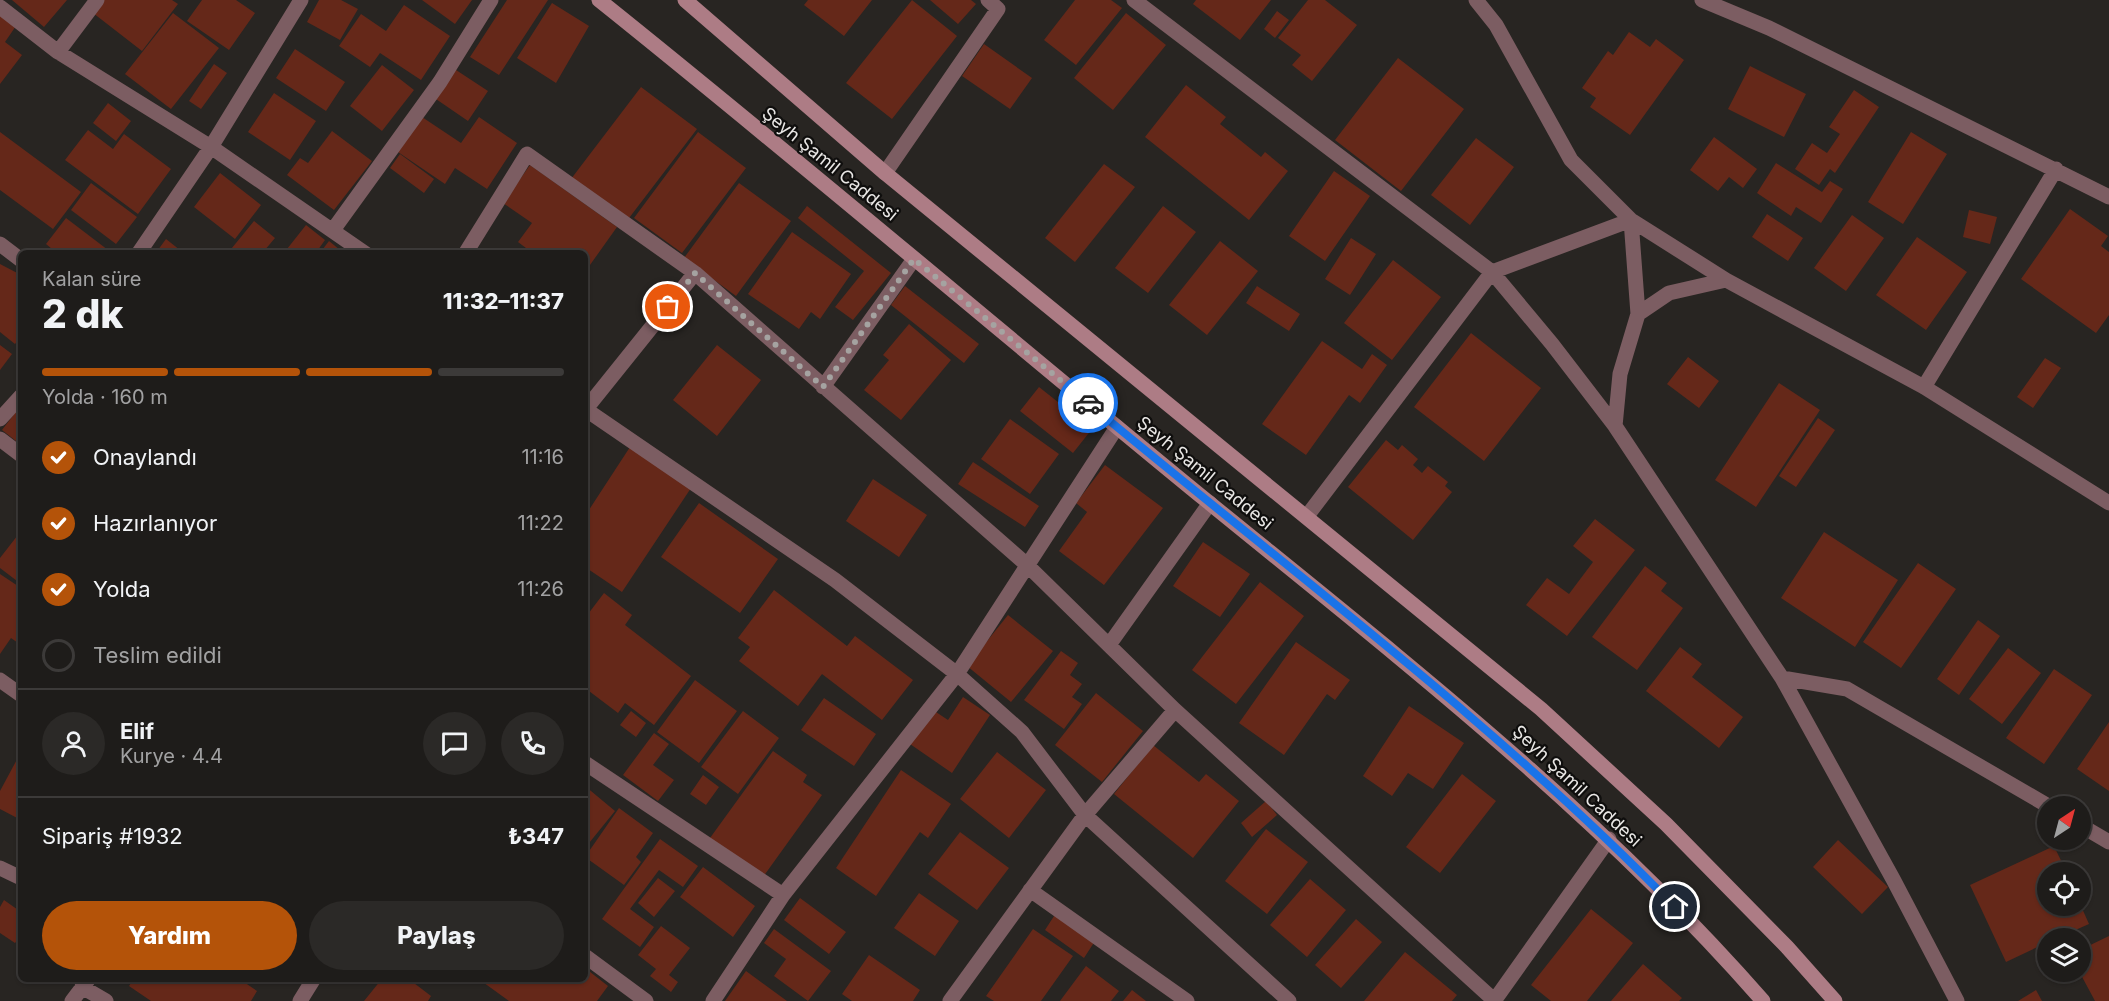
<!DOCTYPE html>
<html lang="tr">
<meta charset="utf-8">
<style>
:root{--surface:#1e1c1a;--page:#2b2927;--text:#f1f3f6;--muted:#a1a1a2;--line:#3c3a39;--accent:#b45309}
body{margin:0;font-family:Inter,sans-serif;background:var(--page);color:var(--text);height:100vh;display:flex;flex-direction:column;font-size:22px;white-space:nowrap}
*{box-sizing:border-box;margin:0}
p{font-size:20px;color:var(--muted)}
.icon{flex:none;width:33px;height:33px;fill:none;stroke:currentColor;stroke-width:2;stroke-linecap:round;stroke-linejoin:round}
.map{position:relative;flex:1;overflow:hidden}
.drawer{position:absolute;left:18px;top:250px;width:570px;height:732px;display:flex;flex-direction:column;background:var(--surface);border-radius:9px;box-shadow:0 2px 4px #0004,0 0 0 2px var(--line)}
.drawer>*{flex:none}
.needle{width:39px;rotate:36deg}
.tools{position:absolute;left:2037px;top:796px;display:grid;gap:12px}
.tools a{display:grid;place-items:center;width:54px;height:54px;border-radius:50%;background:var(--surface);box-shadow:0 2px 4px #0004,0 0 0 2px var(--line);font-size:30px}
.pin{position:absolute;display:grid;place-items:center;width:51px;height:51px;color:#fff;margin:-26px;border:3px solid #fff;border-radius:50%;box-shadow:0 2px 6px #0007}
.courier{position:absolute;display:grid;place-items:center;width:60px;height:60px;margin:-30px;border:4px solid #1a73e8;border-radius:50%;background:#fff;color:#222;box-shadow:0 2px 8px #0007}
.headline em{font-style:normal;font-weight:800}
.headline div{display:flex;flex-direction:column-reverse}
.headline{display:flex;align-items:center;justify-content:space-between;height:102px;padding:0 24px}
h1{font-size:39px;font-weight:800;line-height:45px}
.bar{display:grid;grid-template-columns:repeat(4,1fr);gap:9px 6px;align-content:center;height:72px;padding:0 24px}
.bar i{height:8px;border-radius:4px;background:var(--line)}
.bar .selected{background:var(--accent)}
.bar p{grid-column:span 4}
.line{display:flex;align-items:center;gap:15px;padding:0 24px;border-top:2px solid var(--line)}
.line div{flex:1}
.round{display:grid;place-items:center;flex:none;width:63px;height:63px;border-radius:32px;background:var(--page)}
ol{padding:0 24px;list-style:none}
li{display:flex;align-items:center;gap:18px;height:66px}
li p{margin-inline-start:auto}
li .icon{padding:6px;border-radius:50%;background:var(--accent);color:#fff;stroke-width:4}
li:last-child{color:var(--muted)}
li i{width:33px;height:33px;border:3px solid var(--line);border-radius:50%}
.cta{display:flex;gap:12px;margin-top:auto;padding:12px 24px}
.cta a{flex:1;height:69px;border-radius:36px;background:var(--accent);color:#fff;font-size:24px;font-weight:800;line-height:69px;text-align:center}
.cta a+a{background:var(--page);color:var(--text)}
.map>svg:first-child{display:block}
.building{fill:#652819}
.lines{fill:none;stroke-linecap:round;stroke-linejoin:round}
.street{stroke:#7c5d62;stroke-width:15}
.secondary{stroke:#ad7c85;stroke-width:15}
.done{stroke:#a5a3a1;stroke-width:6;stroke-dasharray:0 10.8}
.route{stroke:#1a73e8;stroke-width:8}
.labels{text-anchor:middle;stroke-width:4.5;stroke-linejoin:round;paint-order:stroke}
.street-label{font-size:18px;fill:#e9e7e5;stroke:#0f0e0d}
</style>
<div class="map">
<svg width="2109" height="1001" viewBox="0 0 2109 1001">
<rect width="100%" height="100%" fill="#282522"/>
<!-- building -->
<path class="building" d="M 12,0 L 67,0 L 44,27 Z
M 103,0 L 172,0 L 178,4 L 142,51 L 93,13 Z
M 202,0 L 236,0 L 255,13 L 229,50 L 187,21 Z
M 319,0 L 341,0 L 358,9 L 340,40 L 307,22 Z
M 422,0 L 472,0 L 455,24 Z
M 507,0 L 548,0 L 499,75 L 470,57 Z
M 808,0 L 872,0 L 844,36 L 804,5 Z
M 912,0 L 957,36 L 892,119 L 846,83 Z
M 930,0 L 971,0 L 976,4 L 958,24 Z
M 1075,0 L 1111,0 L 1122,8 L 1076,65 L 1044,40 Z
M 1196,0 L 1271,0 L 1240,40 L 1193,4 Z
M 1308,0 L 1325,0 L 1357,25 L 1312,81 L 1292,65 L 1301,55 L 1278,38 Z
M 552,3 L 589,26 L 556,83 L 517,58 Z
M 404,5 L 450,36 L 421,80 L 380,53 L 370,67 L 339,46 L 361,14 L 386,31 Z
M 0,9 L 18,23 L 5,42 L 22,55 L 0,84 Z
M 1277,11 L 1289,20 L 1275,38 L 1264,29 Z
M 173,13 L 219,48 L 171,109 L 125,74 Z
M 1126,13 L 1166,45 L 1113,110 L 1074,78 Z
M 1629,32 L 1650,47 L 1656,39 L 1684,60 L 1630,135 L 1590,107 L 1596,98 L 1582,88 L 1608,51 L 1613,55 Z
M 984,44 L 1032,78 L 1010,109 L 962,76 Z
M 295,49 L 345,82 L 326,111 L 276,78 Z
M 1398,58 L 1464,109 L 1401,191 L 1335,140 Z
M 214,64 L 227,73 L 201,109 L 189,101 Z
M 382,65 L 414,90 L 382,131 L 350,106 Z
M 1750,66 L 1806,94 L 1784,137 L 1728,109 Z
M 453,68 L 488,91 L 468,121 L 433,97 Z
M 1186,85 L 1226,117 L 1220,124 L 1261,157 L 1265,152 L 1288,171 L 1249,220 L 1145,137 Z
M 641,87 L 697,129 L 626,222 L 571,179 Z
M 1854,90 L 1879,107 L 1835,173 L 1830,169 L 1819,185 L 1795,169 L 1812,143 L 1827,153 L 1840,134 L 1829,127 Z
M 274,93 L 316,121 L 290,160 L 248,132 Z
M 108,103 L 131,121 L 116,141 L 93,123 Z
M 419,115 L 461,143 L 479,117 L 517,143 L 487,189 L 455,168 L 445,184 L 395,150 Z
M 88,130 L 113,149 L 124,134 L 171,169 L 138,214 L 65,160 Z
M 332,131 L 372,161 L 334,210 L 287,175 L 300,158 L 308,163 Z
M 0,132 L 81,192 L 53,229 L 0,190 Z
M 698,132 L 746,168 L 682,253 L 634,218 Z
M 1911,132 L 1947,154 L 1903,224 L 1868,202 Z
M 1714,137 L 1757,169 L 1743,188 L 1729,177 L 1718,191 L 1690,170 Z
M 1476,138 L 1514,167 L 1470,225 L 1431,195 Z
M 400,154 L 434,179 L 424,193 L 390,168 Z
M 1776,163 L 1822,192 L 1830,181 L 1843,189 L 1821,223 L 1796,207 L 1791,216 L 1757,193 Z
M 1104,164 L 1135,187 L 1075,262 L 1045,238 Z
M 530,165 L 617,227 L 585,272 L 585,254 L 551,254 L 545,249 L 541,254 L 534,254 L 518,242 L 532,223 L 503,203 Z
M 1334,171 L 1370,196 L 1325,261 L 1289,236 Z
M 220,173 L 261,205 L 235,239 L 194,207 Z
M 91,183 L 137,217 L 116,244 L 71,210 Z
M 739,183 L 791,221 L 736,296 L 684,258 Z
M 807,206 L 891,273 L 853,320 L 835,307 L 864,271 L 798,218 Z
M 1163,206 L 1196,232 L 1148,293 L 1115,268 Z
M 2070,209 L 2108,236 L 2101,246 L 2109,252 L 2109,315 L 2096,333 L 2021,279 Z
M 1969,210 L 1997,217 L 1990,244 L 1963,237 Z
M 1767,214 L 1803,238 L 1788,261 L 1752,237 Z
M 1852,215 L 1884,238 L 1846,291 L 1814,268 Z
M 66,218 L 108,250 L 105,254 L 58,254 L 46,244 Z
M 254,221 L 275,238 L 264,251 L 267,254 L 227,254 Z
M 306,225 L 325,240 L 315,254 L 292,254 L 287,249 Z
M 792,232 L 851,274 L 820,319 L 811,312 L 799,329 L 748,294 Z
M 1917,237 L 1967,272 L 1926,330 L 1876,295 Z
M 1351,238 L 1376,254 L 1350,295 L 1325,279 Z
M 166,239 L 185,254 L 155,254 Z
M 329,241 L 345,254 L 319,254 Z
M 1220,241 L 1258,271 L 1207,335 L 1169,305 Z
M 1393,260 L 1441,297 L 1392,360 L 1344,323 Z
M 0,264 L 21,275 L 21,336 L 15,344 L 0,332 Z
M 905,286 L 979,344 L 964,363 L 891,305 Z
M 1257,286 L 1300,314 L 1289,331 L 1246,303 Z
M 909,324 L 951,360 L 901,420 L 864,390 L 889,360 L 883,355 Z
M 1471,333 L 1541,388 L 1484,461 L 1414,407 Z
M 1322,341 L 1362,369 L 1372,354 L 1387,365 L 1360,403 L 1349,395 L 1306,455 L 1262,424 Z
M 0,345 L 12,354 L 0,370 Z
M 717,345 L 761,380 L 717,436 L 673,400 Z
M 1688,357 L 1719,381 L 1699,408 L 1667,384 Z
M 2045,358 L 2061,368 L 2033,408 L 2017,397 Z
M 1779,383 L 1820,410 L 1756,507 L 1715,480 Z
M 1039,387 L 1092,429 L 1073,453 L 1020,411 Z
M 21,405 L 21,445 L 2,430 Z
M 1818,418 L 1835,430 L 1796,487 L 1779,476 Z
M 1010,419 L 1059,454 L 1030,494 L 981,459 Z
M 1386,440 L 1398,450 L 1402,445 L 1418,459 L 1413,465 L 1422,473 L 1428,466 L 1448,482 L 1445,486 L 1452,492 L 1413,540 L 1348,487 Z
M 630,447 L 691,488 L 622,592 L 585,567 L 585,516 Z
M 973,462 L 1039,506 L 1025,527 L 958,484 Z
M 1105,465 L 1163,508 L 1104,585 L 1059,551 L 1087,512 L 1076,503 Z
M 873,479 L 927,515 L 899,557 L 846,521 Z
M 699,503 L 778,559 L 740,613 L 661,557 Z
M 1595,519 L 1635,550 L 1567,636 L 1526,605 L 1547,578 L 1569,594 L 1593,562 L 1573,546 Z
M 21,531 L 21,584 L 0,568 L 0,558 Z
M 1824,532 L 1898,580 L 1855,647 L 1781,598 Z
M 1203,542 L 1250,574 L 1220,617 L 1173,586 Z
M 1918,563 L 1956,589 L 1901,668 L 1863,642 Z
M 1645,566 L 1667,583 L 1661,591 L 1683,608 L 1637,670 L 1592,637 Z
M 0,574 L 21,588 L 21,645 L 11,638 L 0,654 Z
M 1260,582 L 1304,616 L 1236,704 L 1192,670 Z
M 774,590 L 847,646 L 855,636 L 913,680 L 882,720 L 822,674 L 798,706 L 739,661 L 750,647 L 738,638 Z
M 604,593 L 632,615 L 625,625 L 691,676 L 654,725 L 625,703 L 618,713 L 585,688 L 585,618 Z
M 1008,615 L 1053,651 L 1011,702 L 967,666 Z
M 1978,620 L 2000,636 L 1959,695 L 1937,679 Z
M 1296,642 L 1350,680 L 1335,700 L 1327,694 L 1284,755 L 1239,723 Z
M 1680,647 L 1702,664 L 1692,677 L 1743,717 L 1719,748 L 1646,691 Z
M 2008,648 L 2041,673 L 2002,724 L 1969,699 Z
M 1061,651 L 1078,663 L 1070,675 L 1082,684 L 1072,697 L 1082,704 L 1064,729 L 1024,700 Z
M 2054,669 L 2092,695 L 2044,764 L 2006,738 Z
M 695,680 L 737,711 L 699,763 L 657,732 Z
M 1096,693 L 1143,731 L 1102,782 L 1055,745 Z
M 963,697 L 990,715 L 952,773 L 910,744 L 933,710 L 948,720 Z
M 824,698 L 876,734 L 854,766 L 801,730 Z
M 1409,706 L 1464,743 L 1433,789 L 1408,773 L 1392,796 L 1363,776 Z
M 631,711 L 646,723 L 636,737 L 620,725 Z
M 743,711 L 779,738 L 738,794 L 701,767 Z
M 2109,722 L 2109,791 L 2077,769 Z
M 654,733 L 669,744 L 653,765 L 674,780 L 658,801 L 623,775 Z
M 1153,745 L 1199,782 L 1206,774 L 1239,801 L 1193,858 L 1114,794 Z
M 773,751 L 807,775 L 803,782 L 822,795 L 763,877 L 710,838 Z
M 21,752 L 21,820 L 0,809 L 0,791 Z
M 997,752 L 1046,790 L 1009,838 L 960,799 Z
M 901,770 L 951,804 L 928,838 L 920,832 L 876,896 L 836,868 Z
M 1462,774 L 1496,801 L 1440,873 L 1406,847 Z
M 703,775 L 719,787 L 706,805 L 690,794 Z
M 585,786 L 615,811 L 585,848 Z
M 1266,801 L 1277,815 L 1252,837 L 1241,823 Z
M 619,808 L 653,833 L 636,857 L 641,862 L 624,885 L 585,857 Z
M 1266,829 L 1308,862 L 1267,914 L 1225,881 Z
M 960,832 L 1009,868 L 977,910 L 928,874 Z
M 660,839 L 698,866 L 683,887 L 659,870 L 630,909 L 654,927 L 640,947 L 602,919 Z
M 1838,840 L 1888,887 L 1862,914 L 1813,867 Z
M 2054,846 L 2067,873 L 2048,873 L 2048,906 L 2081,906 L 2089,924 L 2055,939 L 2048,939 L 2048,942 L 2006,962 L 1970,885 Z
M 703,867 L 755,906 L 733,937 L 680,897 Z
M 658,878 L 675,891 L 654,917 L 638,903 Z
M 1310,879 L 1346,910 L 1307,957 L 1270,925 Z
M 919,893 L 959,921 L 935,956 L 894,928 Z
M 800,898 L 846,932 L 829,954 L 784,920 Z
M 4,900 L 21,912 L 21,935 L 15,943 L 0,933 L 0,907 Z
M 1591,909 L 1633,943 L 1587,1001 L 1551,1001 L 1531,985 Z
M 1056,913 L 1095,941 L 1084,958 L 1045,930 Z
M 1356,919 L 1382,942 L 1341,988 L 1315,965 Z
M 661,926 L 690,948 L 669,975 L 678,982 L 671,992 L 650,976 L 656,969 L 638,955 Z
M 774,929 L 831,971 L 808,1001 L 774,976 L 786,959 L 764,943 Z
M 1033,929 L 1073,956 L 1041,1001 L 994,1001 L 986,996 Z
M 2109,936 L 2109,1001 L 2095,1001 L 2080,973 L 2080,950 Z
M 1405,952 L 1457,995 L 1452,1001 L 1364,1001 Z
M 869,955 L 920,990 L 913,1001 L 852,1001 L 842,994 Z
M 1643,964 L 1682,998 L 1679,1001 L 1611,1001 Z
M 1086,966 L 1119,991 L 1111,1001 L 1060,1001 Z
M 585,968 L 608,986 L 597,1001 L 509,1001 L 480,980 L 585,980 Z
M 746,971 L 787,1001 L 725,1001 Z
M 133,980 L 241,980 L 257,991 L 251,1001 L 151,1001 L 129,986 Z
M 381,980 L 410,980 L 431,996 L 428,1001 L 364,1001 Z
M 1132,990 L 1146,1001 L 1123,1001 Z
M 2036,990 L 2042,1001 L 2018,1001 Z"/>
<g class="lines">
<!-- street -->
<path class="street" d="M 1134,0 L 1492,272 L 1631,220 L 1638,314
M 1476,0 L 1496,25 L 1571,160 L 1631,220 L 1726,280 L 1924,387 L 2109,503
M 1702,0 L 1769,28 L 2109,197
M 0,7 L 58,52 L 211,147 L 366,254
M 58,52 L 97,0
M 885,173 L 998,9 L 988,0
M 333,230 L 440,82 L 491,0
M 0,244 L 21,260
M 138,254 L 211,147 L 301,0
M 465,254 L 527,154 L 695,273 L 1027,565 L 1175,710 L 1495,1001
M 823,387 L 914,259
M 1924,387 L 2056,169
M 585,409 L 835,580 L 957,674 L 1022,732 L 1085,815 L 1289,1001
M 585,410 L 695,273
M 0,419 L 21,396
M 1615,426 L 1620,374 L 1638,314 L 1669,293 L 1726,280
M 0,439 L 21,455
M 1307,516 L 1492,272 L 1552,344 L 1615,426 L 1782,678 L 1847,689 L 2050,807
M 1109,645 L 1210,503
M 1782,678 L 1893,879 L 1957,1001
M 0,680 L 21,695
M 585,763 L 783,895
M 2080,825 L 2109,842
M 0,868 L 21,878
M 1030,890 L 1187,1001
M 585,956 L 646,1001
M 82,987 L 106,1001
M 72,1001 L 88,980
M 300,1001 L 313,980
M 713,1001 L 783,895 L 957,674 L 1117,427
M 950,1001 L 1085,815 L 1175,710
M 1494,1001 L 1609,839"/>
<!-- secondary -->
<path class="secondary" d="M 599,0 C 804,164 1004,335 1207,501 C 1401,659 1598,812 1763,1001
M 685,0 L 885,173 L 1541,709 L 1666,824 L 1787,947 L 1835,1001"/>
</g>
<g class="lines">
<!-- done -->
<path class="done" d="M 668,307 L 695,273 L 823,387 L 914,259 L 1088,403"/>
<!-- route -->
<path class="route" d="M 1088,403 C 1286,568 1495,722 1675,907"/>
</g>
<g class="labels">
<!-- street labels -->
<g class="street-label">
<text transform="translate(830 164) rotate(39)" y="6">Şeyh Şamil Caddesi</text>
<text transform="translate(1205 473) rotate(39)" y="6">Şeyh Şamil Caddesi</text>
<text transform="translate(1577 786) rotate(43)" y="6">Şeyh Şamil Caddesi</text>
</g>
</g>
</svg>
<div class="tools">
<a><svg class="needle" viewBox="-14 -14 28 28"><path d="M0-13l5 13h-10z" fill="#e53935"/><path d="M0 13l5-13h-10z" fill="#a1a1a2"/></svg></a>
<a><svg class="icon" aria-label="locate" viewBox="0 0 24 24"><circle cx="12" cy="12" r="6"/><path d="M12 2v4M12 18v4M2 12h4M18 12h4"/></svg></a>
<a><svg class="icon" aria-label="layers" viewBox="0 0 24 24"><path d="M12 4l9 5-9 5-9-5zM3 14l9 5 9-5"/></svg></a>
</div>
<div class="pin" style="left:668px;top:307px;background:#ea580c"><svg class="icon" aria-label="bag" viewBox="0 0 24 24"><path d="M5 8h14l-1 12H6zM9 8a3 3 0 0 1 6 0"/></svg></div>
<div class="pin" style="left:1675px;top:907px;background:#1f2937"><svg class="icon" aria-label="home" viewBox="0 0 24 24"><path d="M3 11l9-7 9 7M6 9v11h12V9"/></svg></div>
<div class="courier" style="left:1088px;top:403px"><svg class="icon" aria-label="car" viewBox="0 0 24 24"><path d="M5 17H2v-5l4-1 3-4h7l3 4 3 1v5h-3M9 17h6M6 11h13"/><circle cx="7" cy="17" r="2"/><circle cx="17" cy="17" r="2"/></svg></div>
<section class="drawer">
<div class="headline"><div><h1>2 dk</h1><p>Kalan süre</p></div><em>11:32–11:37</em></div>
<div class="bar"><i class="selected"></i><i class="selected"></i><i class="selected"></i><i></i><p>Yolda · 160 m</p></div>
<ol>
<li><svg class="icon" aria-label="check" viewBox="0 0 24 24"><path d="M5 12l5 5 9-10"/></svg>Onaylandı<p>11:16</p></li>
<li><svg class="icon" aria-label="check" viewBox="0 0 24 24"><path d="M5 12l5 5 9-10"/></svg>Hazırlanıyor<p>11:22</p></li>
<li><svg class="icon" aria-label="check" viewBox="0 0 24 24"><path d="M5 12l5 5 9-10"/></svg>Yolda<p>11:26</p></li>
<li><i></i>Teslim edildi</li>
</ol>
<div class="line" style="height:108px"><a class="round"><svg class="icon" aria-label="person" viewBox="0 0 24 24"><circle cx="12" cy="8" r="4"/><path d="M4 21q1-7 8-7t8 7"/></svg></a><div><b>Elif</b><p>Kurye · 4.4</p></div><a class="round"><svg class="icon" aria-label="chat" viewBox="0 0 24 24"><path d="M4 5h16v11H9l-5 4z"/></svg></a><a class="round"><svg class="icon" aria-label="phone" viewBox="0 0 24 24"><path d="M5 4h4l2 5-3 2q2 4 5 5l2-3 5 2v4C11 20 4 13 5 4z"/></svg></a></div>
<div class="line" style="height:78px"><div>Sipariş #1932</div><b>₺347</b></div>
<div class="cta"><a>Yardım</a><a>Paylaş</a></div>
</section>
</div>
